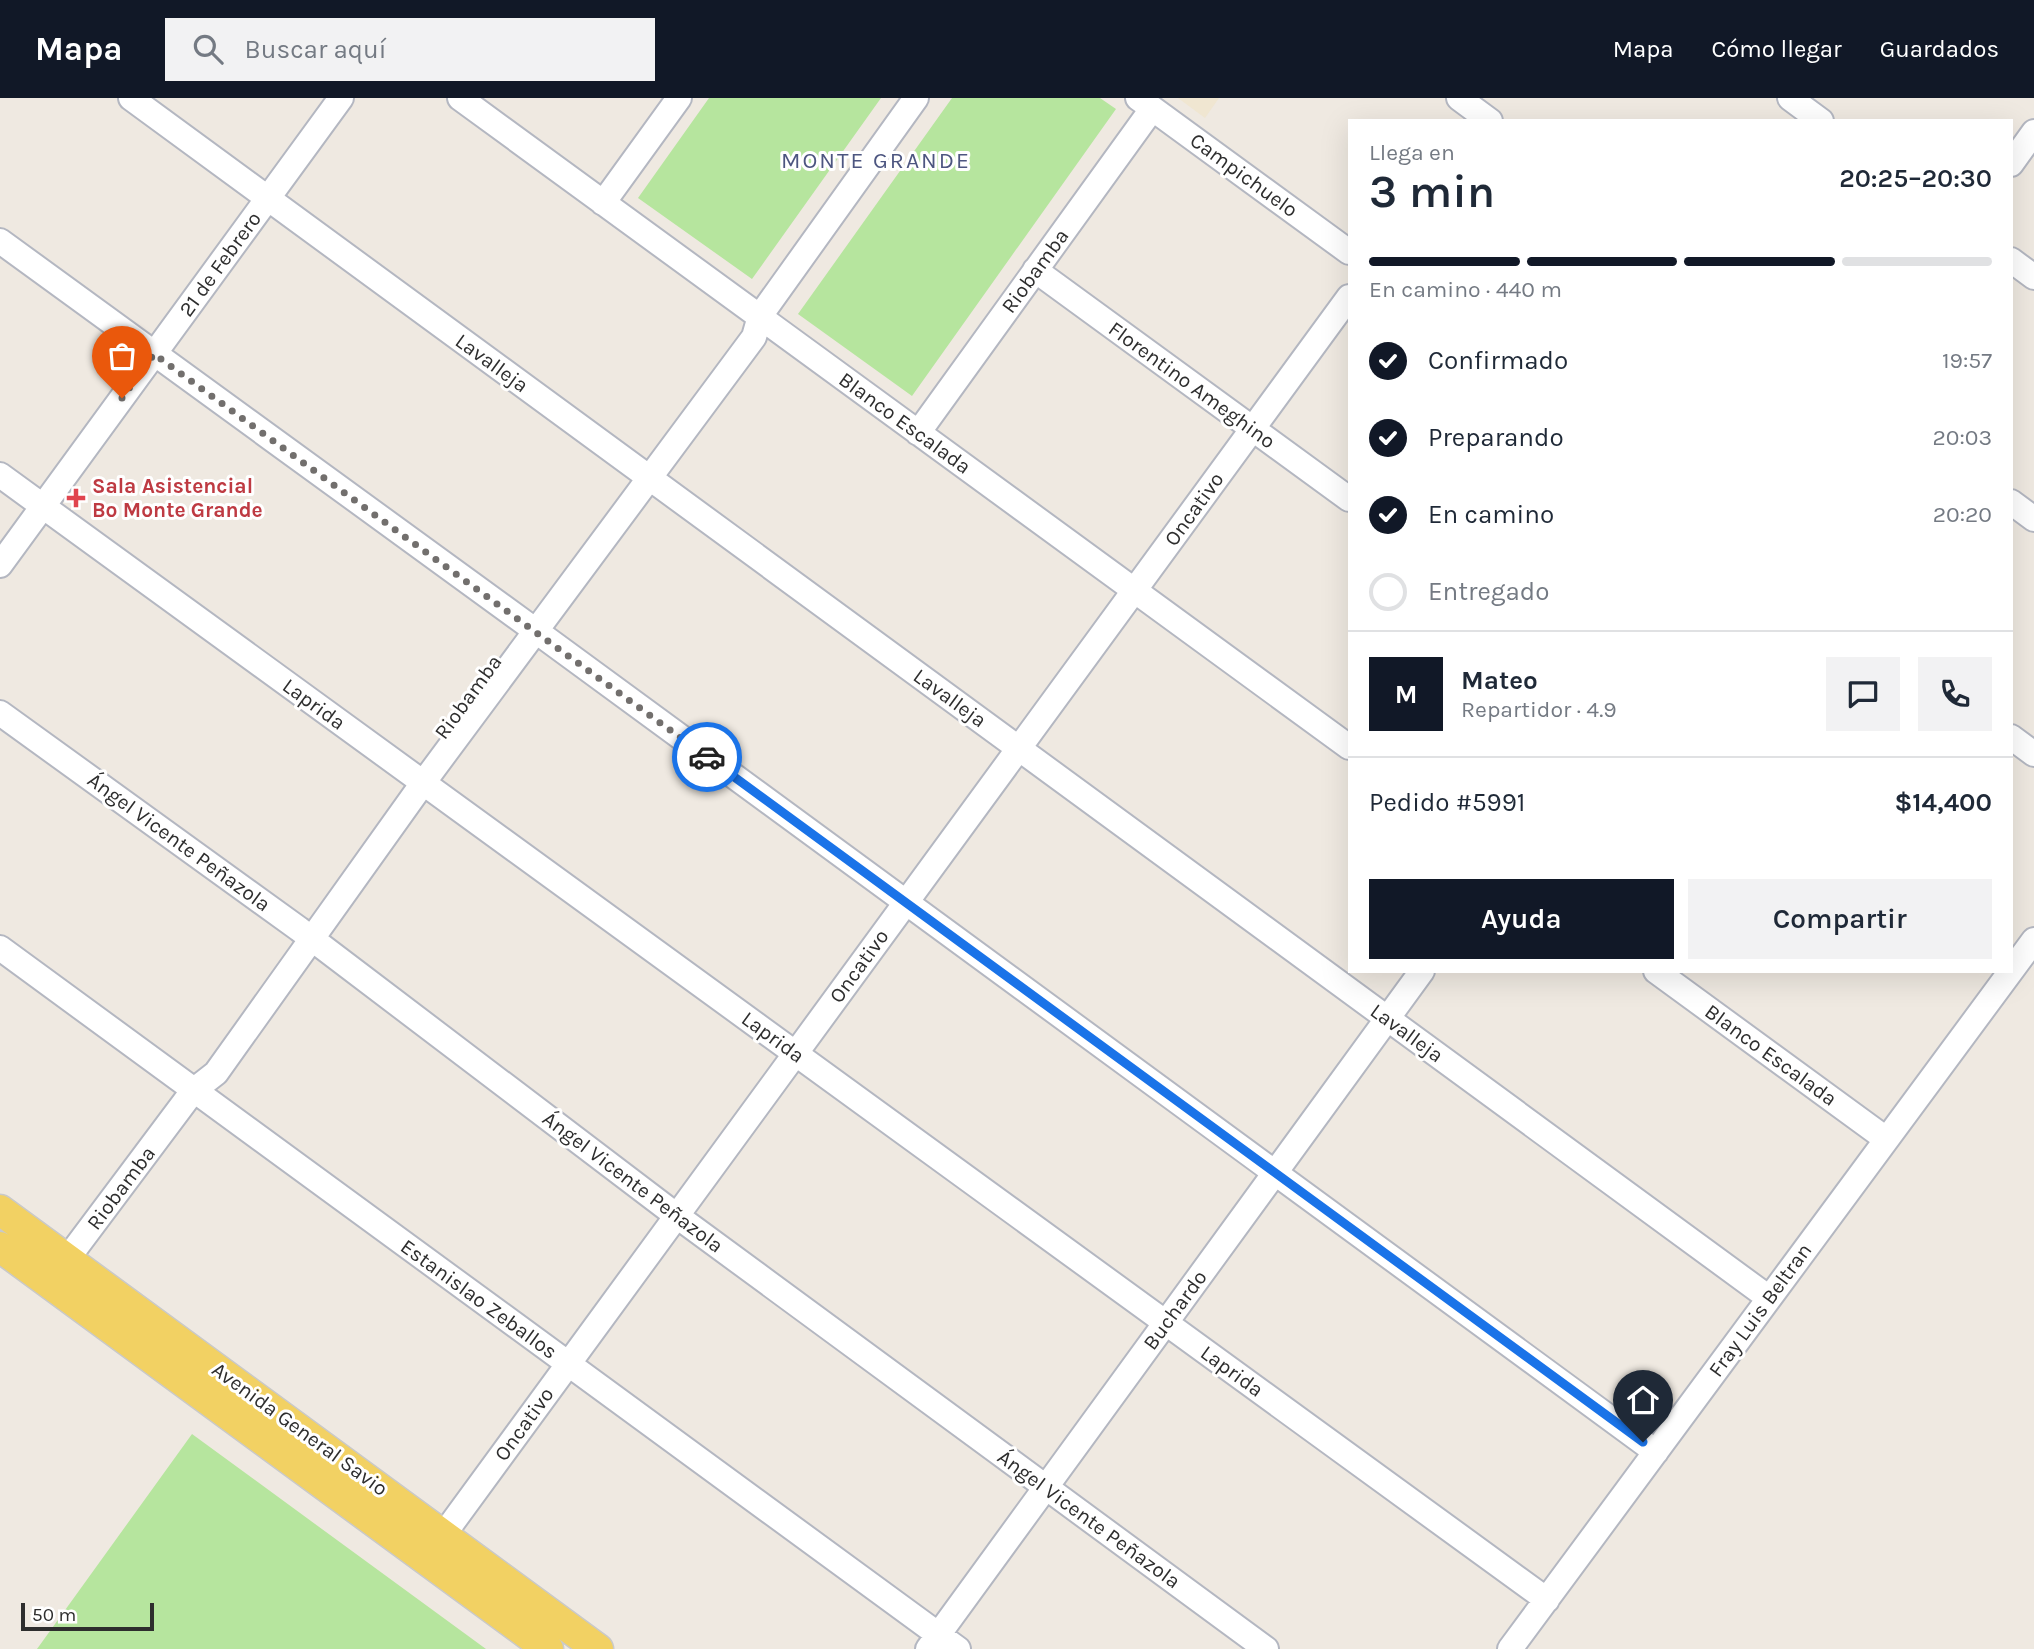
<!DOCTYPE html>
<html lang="es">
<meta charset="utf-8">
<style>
:root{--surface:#fff;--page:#f2f2f3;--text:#1f2937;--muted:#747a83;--line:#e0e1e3;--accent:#111827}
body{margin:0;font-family:Karla,sans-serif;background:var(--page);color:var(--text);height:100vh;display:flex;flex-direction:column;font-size:26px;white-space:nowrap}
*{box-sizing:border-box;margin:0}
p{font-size:23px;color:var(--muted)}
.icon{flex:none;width:38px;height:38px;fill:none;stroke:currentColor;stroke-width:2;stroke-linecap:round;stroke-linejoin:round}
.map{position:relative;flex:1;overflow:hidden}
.sheet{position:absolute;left:1348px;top:21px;width:665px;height:854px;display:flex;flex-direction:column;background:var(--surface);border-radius:0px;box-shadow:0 7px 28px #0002}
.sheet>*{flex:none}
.scale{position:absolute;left:21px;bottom:18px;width:133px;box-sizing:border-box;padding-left:7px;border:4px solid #2e2e2e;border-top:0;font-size:19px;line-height:24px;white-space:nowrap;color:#2e2e2e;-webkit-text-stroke:5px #fff;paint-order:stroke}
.pin{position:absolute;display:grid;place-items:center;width:60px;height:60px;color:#fff;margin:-72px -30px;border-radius:50% 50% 50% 0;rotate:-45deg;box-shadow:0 0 7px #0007}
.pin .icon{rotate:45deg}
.courier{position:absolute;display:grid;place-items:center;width:70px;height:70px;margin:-35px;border:5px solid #1a73e8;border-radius:50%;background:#fff;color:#222;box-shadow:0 2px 9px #0007}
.summary em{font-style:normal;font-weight:600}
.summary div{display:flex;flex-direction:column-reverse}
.summary{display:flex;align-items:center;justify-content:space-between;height:119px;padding:0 21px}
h1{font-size:46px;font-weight:600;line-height:52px}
.bar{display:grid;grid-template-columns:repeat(4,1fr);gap:10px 7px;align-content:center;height:84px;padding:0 21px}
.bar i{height:9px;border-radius:5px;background:var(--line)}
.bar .active{background:var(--accent)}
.bar p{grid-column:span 4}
.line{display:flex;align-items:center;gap:18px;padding:0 21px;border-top:2px solid var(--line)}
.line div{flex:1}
.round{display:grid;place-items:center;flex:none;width:74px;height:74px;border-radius:0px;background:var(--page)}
ol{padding:0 21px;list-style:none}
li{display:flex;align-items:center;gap:21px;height:77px}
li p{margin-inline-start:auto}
li .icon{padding:7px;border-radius:50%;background:var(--accent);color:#fff;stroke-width:4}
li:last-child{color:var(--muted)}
li i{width:38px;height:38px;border:4px solid var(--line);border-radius:50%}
.cta{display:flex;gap:14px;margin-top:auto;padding:14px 21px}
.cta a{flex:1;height:80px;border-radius:0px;background:var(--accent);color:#fff;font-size:28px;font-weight:600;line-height:80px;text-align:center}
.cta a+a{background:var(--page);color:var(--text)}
header{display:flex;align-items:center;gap:42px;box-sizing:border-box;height:98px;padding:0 35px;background:var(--accent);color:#fff}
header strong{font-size:33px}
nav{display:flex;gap:38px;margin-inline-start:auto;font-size:24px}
.search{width:490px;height:63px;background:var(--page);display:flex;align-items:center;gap:18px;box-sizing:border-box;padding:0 24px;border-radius:0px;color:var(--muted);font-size:26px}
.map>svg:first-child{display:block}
.education{fill:#f0e6d1}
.green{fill:#b6e59e}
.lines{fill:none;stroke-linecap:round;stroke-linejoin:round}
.minor-casing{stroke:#b4b7c1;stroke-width:28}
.major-casing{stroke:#c9c9c9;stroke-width:33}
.minor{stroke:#fff;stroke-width:24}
.major{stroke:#f2d163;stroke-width:30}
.done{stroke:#726f6d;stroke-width:7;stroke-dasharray:0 12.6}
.route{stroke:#1a73e8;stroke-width:9}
.health-dot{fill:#e0444e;stroke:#fff;stroke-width:2.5}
.labels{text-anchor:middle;stroke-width:6;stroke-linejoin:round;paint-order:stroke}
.street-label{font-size:21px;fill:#2e2e2e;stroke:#fff}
.health-label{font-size:21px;font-weight:bold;fill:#be3a42;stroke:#fff;text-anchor:start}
.neighbourhood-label{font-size:23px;letter-spacing:2px;fill:#4d5680;stroke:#fff}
</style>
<header>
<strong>Mapa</strong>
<div class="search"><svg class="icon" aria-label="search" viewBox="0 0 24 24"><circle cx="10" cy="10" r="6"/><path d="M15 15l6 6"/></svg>Buscar aquí</div>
<nav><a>Mapa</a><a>Cómo llegar</a><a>Guardados</a></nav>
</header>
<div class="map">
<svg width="2034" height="1551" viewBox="0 0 2034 1551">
<rect width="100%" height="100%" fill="#efe9e1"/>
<!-- education -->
<path class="education" d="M 1178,0 L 1219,0 L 1205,20 Z"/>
<!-- green -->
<path class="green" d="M 709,0 L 881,0 L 752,181 L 638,100 Z
M 952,0 L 1100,0 L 1116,11 L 912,298 L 798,216 Z
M 192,1336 L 486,1551 L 37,1551 Z"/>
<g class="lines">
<!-- minor casing -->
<g class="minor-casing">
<path id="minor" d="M 131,0 L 1769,1200
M 460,0 L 1349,649
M 1138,0 L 1349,154
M 1459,0 L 1490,23
M 1790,0 L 1821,23
M 2011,66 L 2034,34
M 603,105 L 679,0
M 0,143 L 536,533 L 1656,1354
M 2011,162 L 2034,179
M 1035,172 L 1349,401
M 918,335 L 1152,11
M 0,377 L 1547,1502
M 2011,404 L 2034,421
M 0,467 L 341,0
M 0,615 L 299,831 L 677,1118 L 1266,1551
M 2011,639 L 2034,656
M 0,850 L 958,1551
M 1656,873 L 1886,1041
M 56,1176 L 193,993 L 216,975 L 423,685 L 754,239 L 760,218 L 916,0
M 444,1436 L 1349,199
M 928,1551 L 1422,873
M 1510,1551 L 2034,842"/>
</g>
<!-- major casing -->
<g class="major-casing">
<path id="major" d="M 0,1112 L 598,1551
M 0,1149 L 548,1551"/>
</g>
<!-- minor -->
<use href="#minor" class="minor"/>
<!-- major -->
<use href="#major" class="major"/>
</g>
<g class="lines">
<!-- done -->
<path class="done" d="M 122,300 L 154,256 L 707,659"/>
<!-- route -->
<path class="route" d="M 707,659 L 1643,1344"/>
</g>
<!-- markers -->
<path class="health-dot" d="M72.5 389.5h7v7h7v7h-7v7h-7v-7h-7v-7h7z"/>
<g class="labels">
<!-- street labels -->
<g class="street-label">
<text transform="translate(1244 77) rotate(36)" y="7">Campichuelo</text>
<text transform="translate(220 166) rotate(-54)" y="7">21 de Febrero</text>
<text transform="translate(1035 173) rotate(-54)" y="7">Riobamba</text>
<text transform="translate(492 265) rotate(36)" y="7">Lavalleja</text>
<text transform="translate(1192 287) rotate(36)" y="7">Florentino Ameghino</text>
<text transform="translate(905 325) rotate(36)" y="7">Blanco Escalada</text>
<text transform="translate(1194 411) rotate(-54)" y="7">Oncativo</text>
<text transform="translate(468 599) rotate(-54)" y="7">Riobamba</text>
<text transform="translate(950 600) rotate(36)" y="7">Lavalleja</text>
<text transform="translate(314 606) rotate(36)" y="7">Laprida</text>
<text transform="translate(179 744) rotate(36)" y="7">Ángel Vicente Peñazola</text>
<text transform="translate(859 868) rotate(-54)" y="7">Oncativo</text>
<text transform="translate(1407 935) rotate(36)" y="7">Lavalleja</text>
<text transform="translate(773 939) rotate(36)" y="7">Laprida</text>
<text transform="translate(1771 957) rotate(36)" y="7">Blanco Escalada</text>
<text transform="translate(633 1084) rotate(37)" y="7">Ángel Vicente Peñazola</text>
<text transform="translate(121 1090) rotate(-53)" y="7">Riobamba</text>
<text transform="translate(479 1201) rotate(36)" y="7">Estanislao Zeballos</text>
<text transform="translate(1175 1212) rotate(-54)" y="7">Buchardo</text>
<text transform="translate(1760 1212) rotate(-54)" y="7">Fray Luis Beltran</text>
<text transform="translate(1232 1273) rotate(36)" y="7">Laprida</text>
<text transform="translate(524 1326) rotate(-54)" y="7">Oncativo</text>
<text transform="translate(300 1331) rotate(36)" y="7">Avenida General Savio</text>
<text transform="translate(1089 1421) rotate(36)" y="7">Ángel Vicente Peñazola</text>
</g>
<!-- health labels -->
<g class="health-label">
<text x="92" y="395">Sala Asistencial<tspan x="92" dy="24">Bº Monte Grande</tspan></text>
</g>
<!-- neighbourhood labels -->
<g class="neighbourhood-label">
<text x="876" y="70">MONTE GRANDE</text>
</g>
</g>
</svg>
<div class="scale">50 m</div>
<div class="pin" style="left:122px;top:300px;background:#ea580c"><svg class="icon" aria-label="bag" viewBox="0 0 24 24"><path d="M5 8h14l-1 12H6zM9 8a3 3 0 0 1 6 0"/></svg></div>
<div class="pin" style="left:1643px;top:1344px;background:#1f2937"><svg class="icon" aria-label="home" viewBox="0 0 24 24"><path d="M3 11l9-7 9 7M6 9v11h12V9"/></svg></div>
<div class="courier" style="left:707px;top:659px"><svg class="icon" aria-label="car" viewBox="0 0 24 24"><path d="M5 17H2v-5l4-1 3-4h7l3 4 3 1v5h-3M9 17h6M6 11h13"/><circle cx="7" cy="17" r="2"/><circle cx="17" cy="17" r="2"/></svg></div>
<section class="sheet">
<div class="summary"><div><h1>3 min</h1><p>Llega en</p></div><em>20:25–20:30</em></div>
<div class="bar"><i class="active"></i><i class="active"></i><i class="active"></i><i></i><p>En camino · 440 m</p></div>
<ol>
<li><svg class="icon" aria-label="check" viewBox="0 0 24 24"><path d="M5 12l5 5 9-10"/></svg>Confirmado<p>19:57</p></li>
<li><svg class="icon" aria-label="check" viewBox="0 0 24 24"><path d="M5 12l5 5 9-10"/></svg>Preparando<p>20:03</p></li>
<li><svg class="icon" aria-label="check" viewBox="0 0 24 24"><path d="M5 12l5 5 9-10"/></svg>En camino<p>20:20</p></li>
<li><i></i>Entregado</li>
</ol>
<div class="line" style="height:126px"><b class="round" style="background:var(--accent);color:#fff">M</b><div><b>Mateo</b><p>Repartidor · 4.9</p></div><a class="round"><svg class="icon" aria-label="chat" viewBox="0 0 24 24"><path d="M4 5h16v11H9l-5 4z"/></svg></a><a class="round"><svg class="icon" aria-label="phone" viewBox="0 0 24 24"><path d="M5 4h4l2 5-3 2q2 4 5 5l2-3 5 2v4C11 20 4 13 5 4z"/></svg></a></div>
<div class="line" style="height:91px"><div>Pedido #5991</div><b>$14,400</b></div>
<div class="cta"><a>Ayuda</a><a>Compartir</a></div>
</section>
</div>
